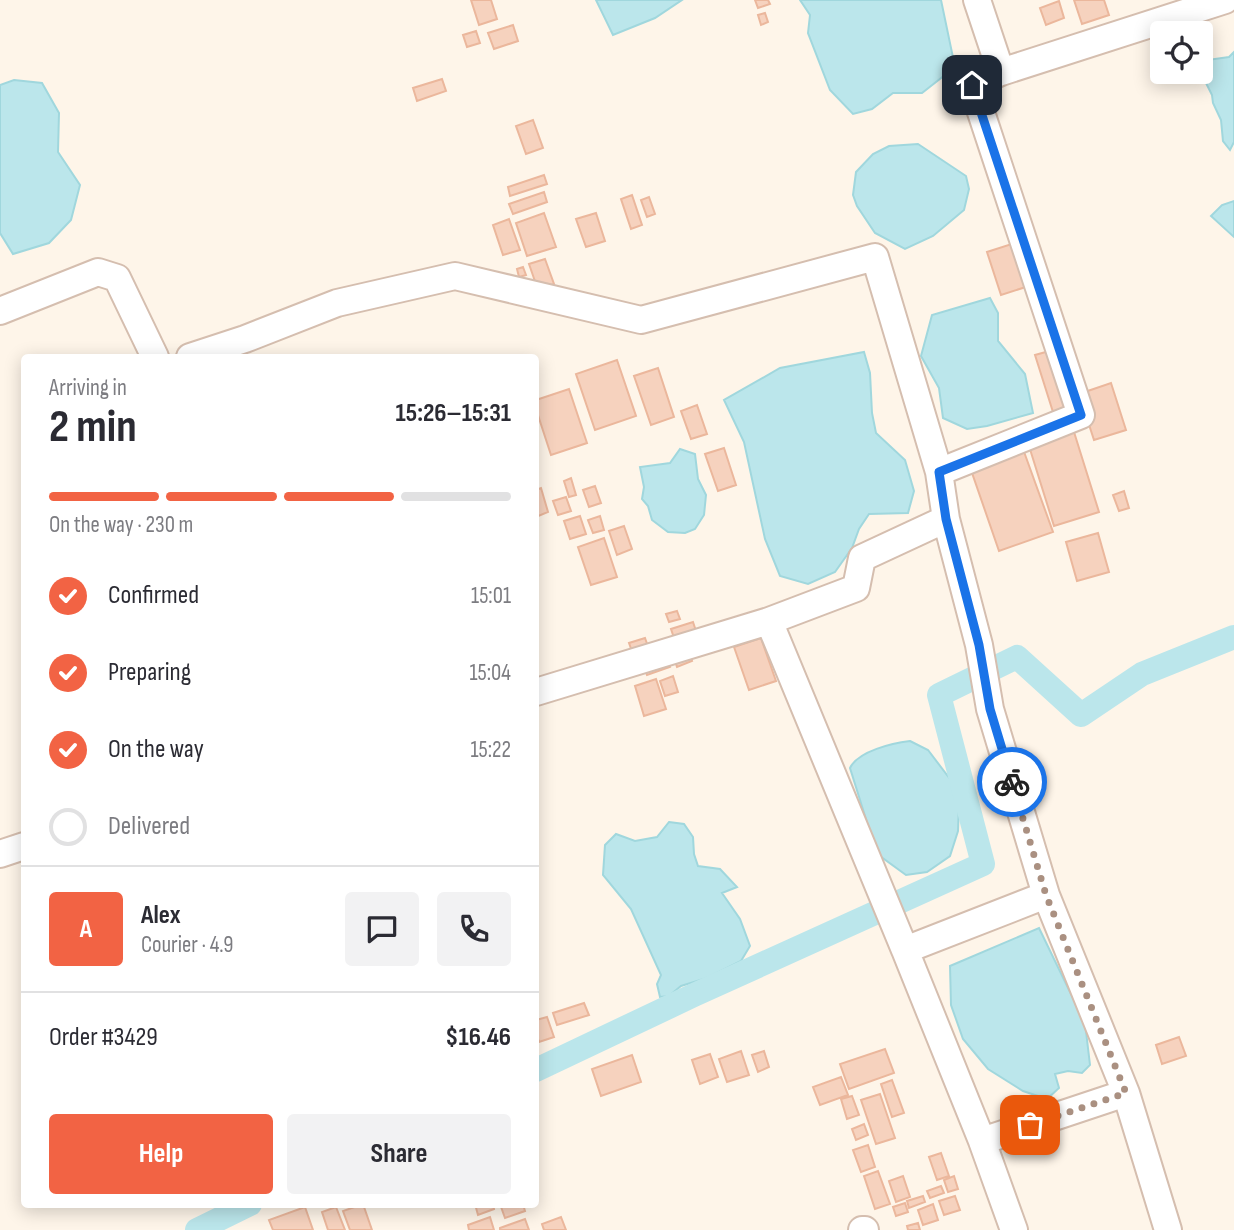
<!DOCTYPE html>
<meta charset="utf-8">
<style>
:root{--surface:#fff;--page:#f2f2f3;--text:#2b2b33;--muted:#7c7c81;--line:#e1e1e2;--accent:#f26344}
body{margin:0;font-family:"Sofia Sans Condensed",sans-serif;background:var(--page);color:var(--text);height:100vh;display:flex;flex-direction:column;font-size:26px;white-space:nowrap}
*{box-sizing:border-box;margin:0}
p{font-size:23px;color:var(--muted)}
.icon{flex:none;width:38px;height:38px;fill:none;stroke:currentColor;stroke-width:2;stroke-linecap:round;stroke-linejoin:round}
.map{position:relative;flex:1;overflow:hidden}
.panel{position:absolute;left:21px;top:354px;width:518px;height:854px;display:flex;flex-direction:column;background:var(--surface);border-radius:7px;box-shadow:0 4px 18px #0003}
.panel>*{flex:none}
.tools{position:absolute;left:1150px;top:21px;display:grid;gap:14px}
.tools a{display:grid;place-items:center;width:63px;height:63px;border-radius:7px;background:var(--surface);box-shadow:0 4px 18px #0003;font-size:35px}
.pin{position:absolute;display:grid;place-items:center;width:60px;height:60px;color:#fff;margin:-30px;border-radius:14px;box-shadow:0 4px 10px #0006}
.courier{position:absolute;display:grid;place-items:center;width:70px;height:70px;margin:-35px;border:5px solid #1a73e8;border-radius:50%;background:#fff;color:#222;box-shadow:0 2px 9px #0007}
.head em{font-style:normal;font-weight:700}
.head div{display:flex;flex-direction:column-reverse}
.head{display:flex;align-items:center;justify-content:space-between;height:119px;padding:0 28px}
h1{font-size:46px;font-weight:700;line-height:52px}
.bar{display:grid;grid-template-columns:repeat(4,1fr);gap:10px 7px;align-content:center;height:84px;padding:0 28px}
.bar i{height:9px;border-radius:5px;background:var(--line)}
.bar .on{background:var(--accent)}
.bar p{grid-column:span 4}
.line{display:flex;align-items:center;gap:18px;padding:0 28px;border-top:2px solid var(--line)}
.line div{flex:1}
.round{display:grid;place-items:center;flex:none;width:74px;height:74px;border-radius:7px;background:var(--page)}
ol{padding:0 28px;list-style:none}
li{display:flex;align-items:center;gap:21px;height:77px}
li p{margin-inline-start:auto}
li .icon{padding:7px;border-radius:50%;background:var(--accent);color:#fff;stroke-width:4}
li:last-child{color:var(--muted)}
li i{width:38px;height:38px;border:4px solid var(--line);border-radius:50%}
.button{display:flex;gap:14px;margin-top:auto;padding:14px 28px}
.button a{flex:1;height:80px;border-radius:7px;background:var(--accent);color:#fff;font-size:28px;font-weight:700;line-height:80px;text-align:center}
.button a+a{background:var(--page);color:var(--text)}
.map>svg:first-child{display:block}
.water{fill:#bbe6eb;stroke:#a0d7dd;stroke-width:2}
.lines{fill:none;stroke-linecap:round;stroke-linejoin:round}
.canal{stroke:#bbe6eb;stroke-width:24}
.building{fill:#f6d2be;stroke:#ebb79c;stroke-width:2}
.minor-casing{stroke:#d5beaf;stroke-width:30}
.minor{stroke:#fff;stroke-width:26}
.done{stroke:#aa9081;stroke-width:7;stroke-dasharray:0 12.6}
.route{stroke:#1a73e8;stroke-width:9}
</style>
<div class="map">
<svg width="1234" height="1230" viewBox="0 0 1234 1230">
<rect width="100%" height="100%" fill="#fef5e9"/>
<!-- water -->
<path class="water" d="M 596,0 L 682,0 L 655,18 L 613,35 Z
M 800,0 L 941,0 L 955,67 L 922,93 L 893,93 L 872,109 L 853,114 L 830,90 L 808,33 L 810,15 Z
M 1234,52 L 1234,142 L 1230,150 L 1223,141 L 1221,120 L 1213,103 L 1212,95 L 1205,81 L 1210,77 L 1207,71 L 1207,60 L 1229,57 Z
M 14,80 L 42,83 L 59,113 L 58,152 L 80,185 L 71,220 L 49,243 L 13,254 L 0,233 L 0,85 Z
M 918,144 L 966,176 L 969,189 L 964,210 L 933,236 L 905,249 L 875,233 L 857,206 L 853,195 L 856,172 L 873,154 L 889,146 Z
M 1234,201 L 1234,237 L 1211,216 L 1222,205 Z
M 990,298 L 998,313 L 998,341 L 1025,374 L 1033,413 L 987,426 L 967,429 L 943,418 L 939,388 L 921,356 L 932,315 Z
M 864,352 L 870,373 L 872,413 L 876,433 L 905,460 L 914,491 L 908,513 L 869,514 L 859,529 L 852,548 L 835,572 L 808,584 L 780,576 L 765,539 L 744,442 L 724,400 L 780,368 Z
M 680,449 L 695,454 L 698,479 L 706,495 L 704,515 L 695,529 L 685,533 L 668,532 L 652,520 L 648,506 L 642,499 L 644,487 L 640,467 L 670,463 Z
M 910,741 L 928,750 L 950,779 L 959,804 L 958,831 L 950,856 L 927,872 L 906,875 L 880,856 L 870,832 L 850,768 C 858,751 893,743 910,741 Z
M 669,822 L 684,824 L 693,837 L 694,854 L 698,866 L 720,869 L 737,887 L 722,893 L 740,919 L 750,946 L 741,961 L 707,978 L 681,986 L 669,996 L 660,997 L 657,984 L 661,975 L 631,909 L 603,875 L 605,845 L 616,834 L 635,841 L 657,837 Z
M 1039,928 L 1085,1023 L 1090,1065 L 1082,1073 L 1068,1071 L 1055,1074 L 1059,1088 L 1047,1099 L 1023,1091 L 988,1069 L 963,1039 L 951,1005 L 950,966 Z"/>
<g class="lines">
<!-- canal -->
<path class="canal" d="M 536,1070 L 694,995 L 983,864 L 939,695 L 1017,657 L 1081,715 L 1142,674 L 1234,637
M 197,1230 L 250,1204"/>
</g>
<!-- building -->
<path class="building" d="M 471,0 L 491,0 L 497,19 L 479,25 Z
M 755,0 L 768,0 L 770,4 L 758,8 Z
M 1074,0 L 1104,0 L 1109,15 L 1082,24 Z
M 1059,1 L 1064,18 L 1046,25 L 1040,8 Z
M 765,13 L 768,22 L 761,25 L 758,15 Z
M 513,25 L 518,41 L 494,49 L 488,33 Z
M 476,31 L 480,43 L 467,47 L 463,35 Z
M 442,79 L 446,91 L 417,101 L 413,88 Z
M 533,120 L 543,148 L 526,154 L 516,126 Z
M 544,175 L 547,184 L 510,196 L 508,187 Z
M 544,192 L 547,202 L 513,214 L 509,204 Z
M 632,195 L 642,225 L 631,229 L 621,199 Z
M 649,197 L 655,214 L 647,217 L 641,200 Z
M 544,213 L 556,247 L 527,256 L 516,223 Z
M 596,213 L 605,241 L 586,247 L 576,219 Z
M 509,219 L 520,250 L 503,255 L 493,225 Z
M 1018,242 L 1032,285 L 1001,295 L 987,252 Z
M 545,259 L 554,284 L 538,290 L 529,264 Z
M 523,267 L 526,275 L 519,277 L 517,269 Z
M 1053,350 L 1071,406 L 1053,412 L 1035,355 Z
M 617,360 L 636,416 L 595,430 L 576,374 Z
M 658,368 L 674,417 L 651,425 L 634,376 Z
M 1111,383 L 1126,430 L 1094,440 L 1079,394 Z
M 569,389 L 587,443 L 551,455 L 536,409 L 536,400 Z
M 697,405 L 707,434 L 691,439 L 681,411 Z
M 1074,432 L 1099,512 L 1054,526 L 1029,446 Z
M 724,448 L 736,485 L 718,491 L 705,454 Z
M 1023,449 L 1053,532 L 999,551 L 970,467 Z
M 571,478 L 576,495 L 569,497 L 564,481 Z
M 595,486 L 601,503 L 589,507 L 583,490 Z
M 541,488 L 548,512 L 536,517 L 536,490 Z
M 1124,491 L 1129,508 L 1119,511 L 1113,495 Z
M 566,497 L 571,511 L 558,515 L 553,501 Z
M 580,516 L 586,534 L 570,539 L 564,521 Z
M 600,516 L 604,530 L 593,533 L 588,520 Z
M 624,526 L 632,549 L 617,555 L 609,531 Z
M 1098,533 L 1109,572 L 1077,581 L 1066,542 Z
M 604,538 L 617,577 L 591,585 L 578,547 Z
M 677,611 L 680,619 L 669,622 L 666,614 Z
M 693,622 L 698,637 L 676,644 L 671,629 Z
M 645,638 L 650,652 L 634,657 L 629,643 Z
M 761,638 L 776,681 L 749,690 L 734,647 Z
M 688,650 L 692,661 L 677,667 L 673,655 Z
M 666,655 L 670,667 L 647,675 L 643,663 Z
M 673,676 L 678,692 L 665,696 L 660,681 Z
M 656,679 L 666,709 L 644,716 L 635,686 Z
M 584,1003 L 589,1015 L 557,1025 L 553,1013 Z
M 547,1017 L 554,1037 L 539,1042 L 536,1032 L 536,1020 Z
M 1179,1037 L 1186,1056 L 1162,1064 L 1156,1045 Z
M 885,1049 L 894,1073 L 849,1089 L 840,1064 Z
M 741,1051 L 749,1075 L 727,1082 L 719,1059 Z
M 764,1051 L 769,1067 L 758,1072 L 752,1055 Z
M 710,1054 L 718,1077 L 700,1084 L 692,1060 Z
M 632,1055 L 641,1082 L 601,1096 L 592,1069 Z
M 841,1077 L 848,1095 L 820,1105 L 813,1087 Z
M 892,1080 L 904,1113 L 892,1117 L 881,1084 Z
M 880,1094 L 895,1138 L 876,1144 L 861,1100 Z
M 852,1096 L 859,1115 L 847,1119 L 841,1099 Z
M 864,1124 L 868,1135 L 856,1140 L 852,1129 Z
M 868,1145 L 875,1167 L 861,1172 L 853,1150 Z
M 941,1153 L 949,1176 L 937,1180 L 929,1157 Z
M 878,1171 L 890,1204 L 875,1209 L 864,1176 Z
M 903,1176 L 910,1197 L 896,1202 L 889,1181 Z
M 954,1176 L 958,1189 L 948,1192 L 944,1180 Z
M 941,1186 L 944,1193 L 930,1198 L 927,1191 Z
M 923,1196 L 925,1202 L 909,1208 L 907,1201 Z
M 955,1196 L 960,1210 L 944,1215 L 939,1201 Z
M 905,1203 L 908,1212 L 896,1216 L 893,1207 Z
M 363,1204 L 372,1230 L 350,1230 L 343,1211 Z
M 475,1204 L 493,1204 L 494,1209 L 478,1215 Z
M 500,1204 L 523,1204 L 525,1211 L 505,1218 Z
M 933,1204 L 938,1220 L 923,1225 L 918,1210 Z
M 305,1207 L 313,1230 L 273,1230 L 269,1220 Z
M 336,1207 L 345,1230 L 328,1230 L 322,1212 Z
M 490,1217 L 494,1230 L 469,1230 L 468,1225 Z
M 561,1217 L 566,1230 L 544,1230 L 542,1224 Z
M 525,1219 L 529,1230 L 500,1230 L 500,1228 Z
M 918,1223 L 920,1230 L 908,1230 L 907,1226 Z"/>
<g class="lines">
<!-- minor casing -->
<g class="minor-casing">
<path id="minor" d="M 977,0 L 1001,72
M 0,311 L 98,272 L 117,278 L 155,357
M 190,357 L 245,339 L 337,303 L 455,276 L 641,320 L 875,257 L 939,472 L 946,519 L 862,558 L 856,588 L 769,621 L 905,950
M 939,472 L 1081,415 L 972,85 L 1001,72 L 1225,0
M 946,519 L 979,645 L 990,709 L 1046,895 L 905,950 L 982,1141 L 1126,1093
M 536,692 L 769,621
M 0,854 L 24,846
M 1046,895 L 1126,1093 L 1168,1230
M 982,1141 L 1014,1230
M 862,1230 L 865,1230"/>
</g>
<!-- minor -->
<use href="#minor" class="minor"/>
</g>
<g class="lines">
<!-- done -->
<path class="done" d="M 1012,782 L 1046,895 L 1126,1093 L 1030,1125"/>
<!-- route -->
<path class="route" d="M 972,85 L 1081,415 L 939,472 L 946,519 L 979,645 L 990,709 L 1012,782"/>
</g>
</svg>
<div class="tools">
<a><svg class="icon" aria-label="locate" viewBox="0 0 24 24"><circle cx="12" cy="12" r="6"/><path d="M12 2v4M12 18v4M2 12h4M18 12h4"/></svg></a>
</div>
<div class="pin" style="left:1030px;top:1125px;background:#ea580c"><svg class="icon" aria-label="bag" viewBox="0 0 24 24"><path d="M5 8h14l-1 12H6zM9 8a3 3 0 0 1 6 0"/></svg></div>
<div class="pin" style="left:972px;top:85px;background:#1f2937"><svg class="icon" aria-label="home" viewBox="0 0 24 24"><path d="M3 11l9-7 9 7M6 9v11h12V9"/></svg></div>
<div class="courier" style="left:1012px;top:782px"><svg class="icon" aria-label="bike" viewBox="0 0 24 24"><circle cx="6" cy="16" r="4"/><circle cx="18" cy="16" r="4"/><path d="M6 16l4-8h5l3 8M10 8l3 8H6M13 5h3"/></svg></div>
<section class="panel">
<div class="head"><div><h1>2 min</h1><p>Arriving in</p></div><em>15:26–15:31</em></div>
<div class="bar"><i class="on"></i><i class="on"></i><i class="on"></i><i></i><p>On the way · 230 m</p></div>
<ol>
<li><svg class="icon" aria-label="check" viewBox="0 0 24 24"><path d="M5 12l5 5 9-10"/></svg>Confirmed<p>15:01</p></li>
<li><svg class="icon" aria-label="check" viewBox="0 0 24 24"><path d="M5 12l5 5 9-10"/></svg>Preparing<p>15:04</p></li>
<li><svg class="icon" aria-label="check" viewBox="0 0 24 24"><path d="M5 12l5 5 9-10"/></svg>On the way<p>15:22</p></li>
<li><i></i>Delivered</li>
</ol>
<div class="line" style="height:126px"><b class="round" style="background:var(--accent);color:#fff">A</b><div><b>Alex</b><p>Courier · 4.9</p></div><a class="round"><svg class="icon" aria-label="chat" viewBox="0 0 24 24"><path d="M4 5h16v11H9l-5 4z"/></svg></a><a class="round"><svg class="icon" aria-label="phone" viewBox="0 0 24 24"><path d="M5 4h4l2 5-3 2q2 4 5 5l2-3 5 2v4C11 20 4 13 5 4z"/></svg></a></div>
<div class="line" style="height:91px"><div>Order #3429</div><b>$16.46</b></div>
<div class="button"><a>Help</a><a>Share</a></div>
</section>
</div>
